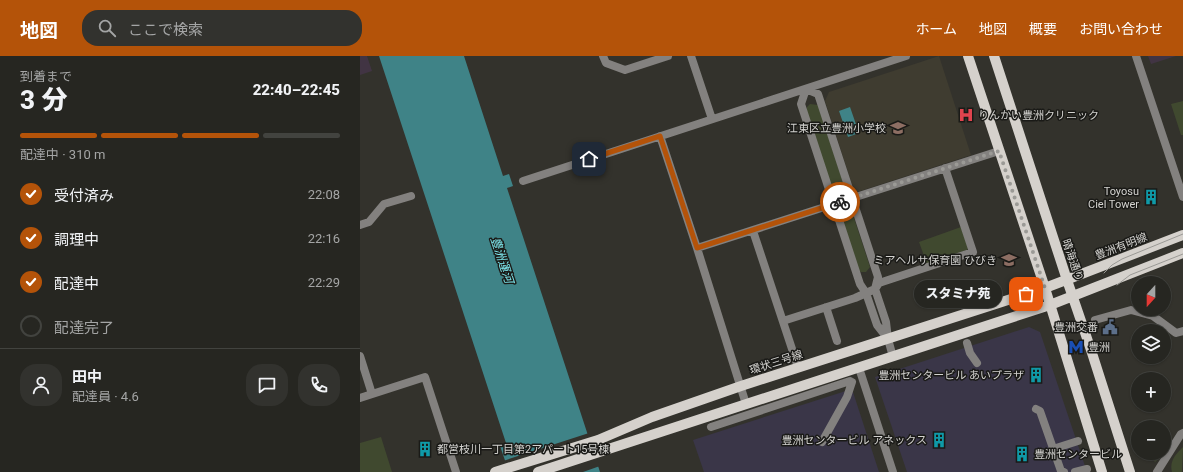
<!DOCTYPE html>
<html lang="ja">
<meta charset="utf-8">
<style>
:root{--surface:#262621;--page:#32322e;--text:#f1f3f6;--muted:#a4a5a5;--line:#42433f;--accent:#b45309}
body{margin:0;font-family:Roboto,"Noto Sans JP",sans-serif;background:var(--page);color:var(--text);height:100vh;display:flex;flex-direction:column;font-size:15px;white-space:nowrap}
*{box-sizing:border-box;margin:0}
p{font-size:13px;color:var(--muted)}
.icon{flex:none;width:22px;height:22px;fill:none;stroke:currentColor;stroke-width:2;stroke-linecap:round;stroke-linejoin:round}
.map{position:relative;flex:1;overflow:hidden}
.details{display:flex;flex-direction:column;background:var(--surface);width:360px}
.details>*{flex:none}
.needle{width:26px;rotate:201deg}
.fabs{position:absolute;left:771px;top:220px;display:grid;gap:8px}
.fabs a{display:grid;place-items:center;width:40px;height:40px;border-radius:50%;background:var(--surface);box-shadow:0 1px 3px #0004,0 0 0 1px var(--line);font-size:20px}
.pin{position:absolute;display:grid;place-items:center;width:34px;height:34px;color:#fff;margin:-17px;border-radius:8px;box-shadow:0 2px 6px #0006}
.courier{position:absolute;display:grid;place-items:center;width:40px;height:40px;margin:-20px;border:3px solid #b45309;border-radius:50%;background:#fff;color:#222;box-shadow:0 1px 5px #0007}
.bubble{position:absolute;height:28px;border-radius:14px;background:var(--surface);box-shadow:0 1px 3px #0004,0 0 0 1px var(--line);font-size:13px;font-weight:800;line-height:28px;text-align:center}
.head em{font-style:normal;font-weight:800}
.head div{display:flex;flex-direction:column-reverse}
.head{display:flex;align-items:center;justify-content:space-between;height:68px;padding:0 20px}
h1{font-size:26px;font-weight:800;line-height:30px}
.bar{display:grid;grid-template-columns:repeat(4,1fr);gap:6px 4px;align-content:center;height:48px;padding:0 20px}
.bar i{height:5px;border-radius:3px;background:var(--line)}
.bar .active{background:var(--accent)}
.bar p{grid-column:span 4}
.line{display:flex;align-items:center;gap:10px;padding:0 20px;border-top:1px solid var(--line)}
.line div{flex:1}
.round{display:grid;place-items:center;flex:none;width:42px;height:42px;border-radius:16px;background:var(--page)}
ol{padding:0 20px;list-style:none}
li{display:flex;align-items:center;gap:12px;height:44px}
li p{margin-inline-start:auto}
li .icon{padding:4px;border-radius:50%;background:var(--accent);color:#fff;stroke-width:4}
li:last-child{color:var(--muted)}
li i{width:22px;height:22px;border:2px solid var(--line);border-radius:50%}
header{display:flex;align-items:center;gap:24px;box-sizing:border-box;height:56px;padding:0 20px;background:var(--accent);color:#fff}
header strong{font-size:19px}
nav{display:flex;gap:22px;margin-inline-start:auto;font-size:14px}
.search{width:280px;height:36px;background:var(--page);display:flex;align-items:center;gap:10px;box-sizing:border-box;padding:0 14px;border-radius:16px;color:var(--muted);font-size:15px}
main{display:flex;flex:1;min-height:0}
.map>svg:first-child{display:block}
.commercial{fill:#3a3648}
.industrial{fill:#413443}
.built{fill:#3f3c30}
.green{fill:#40492f}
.water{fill:#3f8387}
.pier{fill:#33322c}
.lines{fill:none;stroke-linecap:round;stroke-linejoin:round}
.minor{stroke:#83817f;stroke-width:8}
.major{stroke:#d5d1cc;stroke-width:10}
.tram{stroke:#9a9995;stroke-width:1}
.done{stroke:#9b9a96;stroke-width:4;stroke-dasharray:0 7.2}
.route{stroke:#b45309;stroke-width:5}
.labels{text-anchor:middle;stroke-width:3;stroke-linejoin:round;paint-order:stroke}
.poi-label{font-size:11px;fill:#d3d2cf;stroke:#1a1a17;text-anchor:end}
.street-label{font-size:11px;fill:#d3d2cf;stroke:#1a1a17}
.water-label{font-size:12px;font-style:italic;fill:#7ee8ee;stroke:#1a1a17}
</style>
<header>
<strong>地図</strong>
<div class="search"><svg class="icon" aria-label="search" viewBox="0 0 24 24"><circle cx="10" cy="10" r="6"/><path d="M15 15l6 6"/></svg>ここで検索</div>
<nav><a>ホーム</a><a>地図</a><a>概要</a><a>お問い合わせ</a></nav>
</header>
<main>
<section class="details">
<div class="head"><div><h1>3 分</h1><p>到着まで</p></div><em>22:40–22:45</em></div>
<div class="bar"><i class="active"></i><i class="active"></i><i class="active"></i><i></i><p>配達中 · 310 m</p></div>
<ol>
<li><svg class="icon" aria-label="check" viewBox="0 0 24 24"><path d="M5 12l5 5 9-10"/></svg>受付済み<p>22:08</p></li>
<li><svg class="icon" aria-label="check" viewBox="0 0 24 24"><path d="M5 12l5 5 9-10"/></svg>調理中<p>22:16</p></li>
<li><svg class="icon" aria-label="check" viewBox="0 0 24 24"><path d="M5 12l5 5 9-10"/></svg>配達中<p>22:29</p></li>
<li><i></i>配達完了</li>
</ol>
<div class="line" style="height:72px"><a class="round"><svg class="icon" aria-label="person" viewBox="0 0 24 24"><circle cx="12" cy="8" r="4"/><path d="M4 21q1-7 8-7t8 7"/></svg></a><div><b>田中</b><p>配達員 · 4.6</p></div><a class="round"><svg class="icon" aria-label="chat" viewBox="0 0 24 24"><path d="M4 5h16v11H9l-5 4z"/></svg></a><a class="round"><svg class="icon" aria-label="phone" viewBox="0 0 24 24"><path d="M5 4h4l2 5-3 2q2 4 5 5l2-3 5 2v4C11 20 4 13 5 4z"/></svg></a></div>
</section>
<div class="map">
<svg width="823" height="416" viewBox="0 0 823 416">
<rect width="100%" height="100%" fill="#33322c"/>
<!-- commercial -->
<path class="commercial" d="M 669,271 L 680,276 L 727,416 L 547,416 L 515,321 Z
M 492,333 L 519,416 L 344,416 L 333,384 Z"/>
<!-- industrial -->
<path class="industrial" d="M 0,0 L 7,0 L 12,15 L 0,19 Z
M 788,0 L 816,0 L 791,8 Z"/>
<!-- built -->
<path class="built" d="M 579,0 L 611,99 L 497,136 L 494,135 L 465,45 L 469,36 Z"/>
<!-- green -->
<path class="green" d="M 823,45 L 823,79 L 821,79 L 811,48 Z
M 450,48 L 458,49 L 485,132 C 484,138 479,141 473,138 L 446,56 L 447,51 Z
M 487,151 L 491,153 L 510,211 L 506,216 L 501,216 L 497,213 L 480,157 L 482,153 Z
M 601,171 L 608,192 L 607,194 L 567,208 L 559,186 Z
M 21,381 L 32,416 L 0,416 L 0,387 Z
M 804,387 L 809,389 C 805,396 802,401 795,406 L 787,397 L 804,397 Z
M 823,391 L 822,416 L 812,416 C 809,405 816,398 823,391 Z"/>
<!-- water -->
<path class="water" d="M 19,0 L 104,0 L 143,120 L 149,118 L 153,130 L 147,132 L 240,416 L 149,416 L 140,390 L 146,387 Z
M 490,51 L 499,77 L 488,81 L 479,55 Z"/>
<!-- pier -->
<path class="pier" d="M 229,377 L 240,410 L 223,416 L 147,416 L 143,405 Z"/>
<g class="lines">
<!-- minor -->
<path class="minor" d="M 243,0 L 246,7 L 265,14 L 308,0
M 331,0 L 352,63
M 776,0 L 823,141
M 300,80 L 337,192 L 386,348
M 163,125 L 546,0
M 0,169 L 9,166 L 24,148 L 51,140
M 393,175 L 438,311
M 337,192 L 639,95
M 466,251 L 477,285
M 735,264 L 771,254 L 793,260 L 816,277 L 823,275
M 423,265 L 495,242 L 515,233 L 519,227 L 613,196 L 585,112
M 528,283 L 517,269 L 506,237 L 500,228 L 441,48 L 446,33 L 458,38 L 518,221 L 515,233 L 526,266 L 528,283 L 533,301
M 607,287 L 610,297 L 617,307
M 0,300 L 12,338
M 499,312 L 533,416
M 0,342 L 65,321 L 96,416
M 676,353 L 680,355 L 701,415 L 704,416
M 351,371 L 490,325
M 462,386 L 487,341 L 492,326
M 693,393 L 718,385
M 715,416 L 727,413
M 797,416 L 821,378 L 823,377"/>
<!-- major -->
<path class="major" d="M 608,0 L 685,232 L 742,416
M 634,0 L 707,224 L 732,297 L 770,416
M 135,416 L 238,384 L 292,361 L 381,330 L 685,232 L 823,179
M 178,416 L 690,249 L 823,197"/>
<!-- tram -->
<path class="tram" d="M 744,217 L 752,209 L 762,203 L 823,178
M 757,229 L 770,219 L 823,198"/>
</g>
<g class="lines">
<!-- done -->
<path class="done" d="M 480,146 L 639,95 L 685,232 L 666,238"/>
<!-- route -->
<path class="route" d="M 229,103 L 300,80 L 337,192 L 480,146"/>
</g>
<!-- icons -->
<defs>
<g id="hospital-bare" transform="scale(1.2)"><path d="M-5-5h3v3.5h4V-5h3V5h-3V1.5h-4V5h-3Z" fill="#e0444e" stroke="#1a1a17" stroke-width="2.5" paint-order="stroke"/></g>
<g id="school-bare" transform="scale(1.2)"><path d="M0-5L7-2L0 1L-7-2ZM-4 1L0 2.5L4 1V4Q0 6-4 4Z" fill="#8d6e63" stroke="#1a1a17" stroke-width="2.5" paint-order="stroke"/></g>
<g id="building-bare" transform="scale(1.2)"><path d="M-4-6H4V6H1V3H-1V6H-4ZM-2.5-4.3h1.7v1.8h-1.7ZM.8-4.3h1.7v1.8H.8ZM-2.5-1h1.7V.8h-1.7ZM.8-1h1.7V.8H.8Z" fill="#0f9aa8" stroke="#1a1a17" stroke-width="2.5" paint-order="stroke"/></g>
<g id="civic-bare" transform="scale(1.2)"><path d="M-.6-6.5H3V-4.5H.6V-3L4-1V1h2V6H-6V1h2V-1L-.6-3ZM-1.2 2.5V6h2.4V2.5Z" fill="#5c6f8a" stroke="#1a1a17" stroke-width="2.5" paint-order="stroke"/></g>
<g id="metro-bare" transform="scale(1.2)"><path d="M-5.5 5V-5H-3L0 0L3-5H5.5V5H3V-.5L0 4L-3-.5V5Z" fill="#1a4fb4" stroke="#1a1a17" stroke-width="2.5" paint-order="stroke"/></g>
</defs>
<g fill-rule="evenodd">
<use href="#hospital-bare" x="606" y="59"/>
<use href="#school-bare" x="538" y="72"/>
<use href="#building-bare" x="791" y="141"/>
<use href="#school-bare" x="649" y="204"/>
<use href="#civic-bare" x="750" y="271"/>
<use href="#metro-bare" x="716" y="291"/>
<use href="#building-bare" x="676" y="319"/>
<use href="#building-bare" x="579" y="384"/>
<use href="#building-bare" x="65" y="393"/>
<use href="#building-bare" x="662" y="398"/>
</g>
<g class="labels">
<!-- poi labels -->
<g class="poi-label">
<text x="618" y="63" text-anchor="start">りんかい豊洲クリニック</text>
<text x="526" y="76">江東区立豊洲小学校</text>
<text x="779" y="139">Toyosu<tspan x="779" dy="13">Ciel Tower</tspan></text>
<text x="637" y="208">ミアヘルサ保育園 ひびき</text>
<text x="738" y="275">豊洲交番</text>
<text x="728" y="295" text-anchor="start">豊洲</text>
<text x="664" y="323">豊洲センタービル あいプラザ</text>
<text x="567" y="388">豊洲センタービル アネックス</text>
<text x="77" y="397" text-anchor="start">都営枝川一丁目第2アパート15号棟</text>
<text x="674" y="402" text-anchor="start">豊洲センタービル</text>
</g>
<!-- street labels -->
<g class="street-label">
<text transform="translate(761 190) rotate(-21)" y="4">豊洲有明線</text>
<text transform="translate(713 204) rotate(71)" y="4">晴海通り</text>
<text transform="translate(416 306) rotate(-18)" y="4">環状三号線</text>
</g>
<!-- water labels -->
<g class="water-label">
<text transform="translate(142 204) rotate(72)" y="4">豊洲運河</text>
</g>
</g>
</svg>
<div class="fabs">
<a><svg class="needle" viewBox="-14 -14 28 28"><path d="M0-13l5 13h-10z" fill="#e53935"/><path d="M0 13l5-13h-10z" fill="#a4a5a5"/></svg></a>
<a><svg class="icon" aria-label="layers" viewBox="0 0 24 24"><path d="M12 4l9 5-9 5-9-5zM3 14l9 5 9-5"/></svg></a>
<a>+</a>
<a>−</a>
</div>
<div class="pin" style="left:666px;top:238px;background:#ea580c"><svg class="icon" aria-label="bag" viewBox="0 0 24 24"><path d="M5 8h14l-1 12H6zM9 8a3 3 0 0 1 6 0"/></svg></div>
<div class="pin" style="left:229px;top:103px;background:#1f2937"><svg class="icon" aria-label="home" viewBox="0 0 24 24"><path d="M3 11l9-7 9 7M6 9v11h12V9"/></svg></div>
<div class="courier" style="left:480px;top:146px"><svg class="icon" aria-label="bike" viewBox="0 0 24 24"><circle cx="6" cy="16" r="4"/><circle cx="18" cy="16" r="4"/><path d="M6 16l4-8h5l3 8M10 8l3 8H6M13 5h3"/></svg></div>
<div class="bubble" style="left:554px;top:224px;width:88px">スタミナ苑</div>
</div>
</main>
